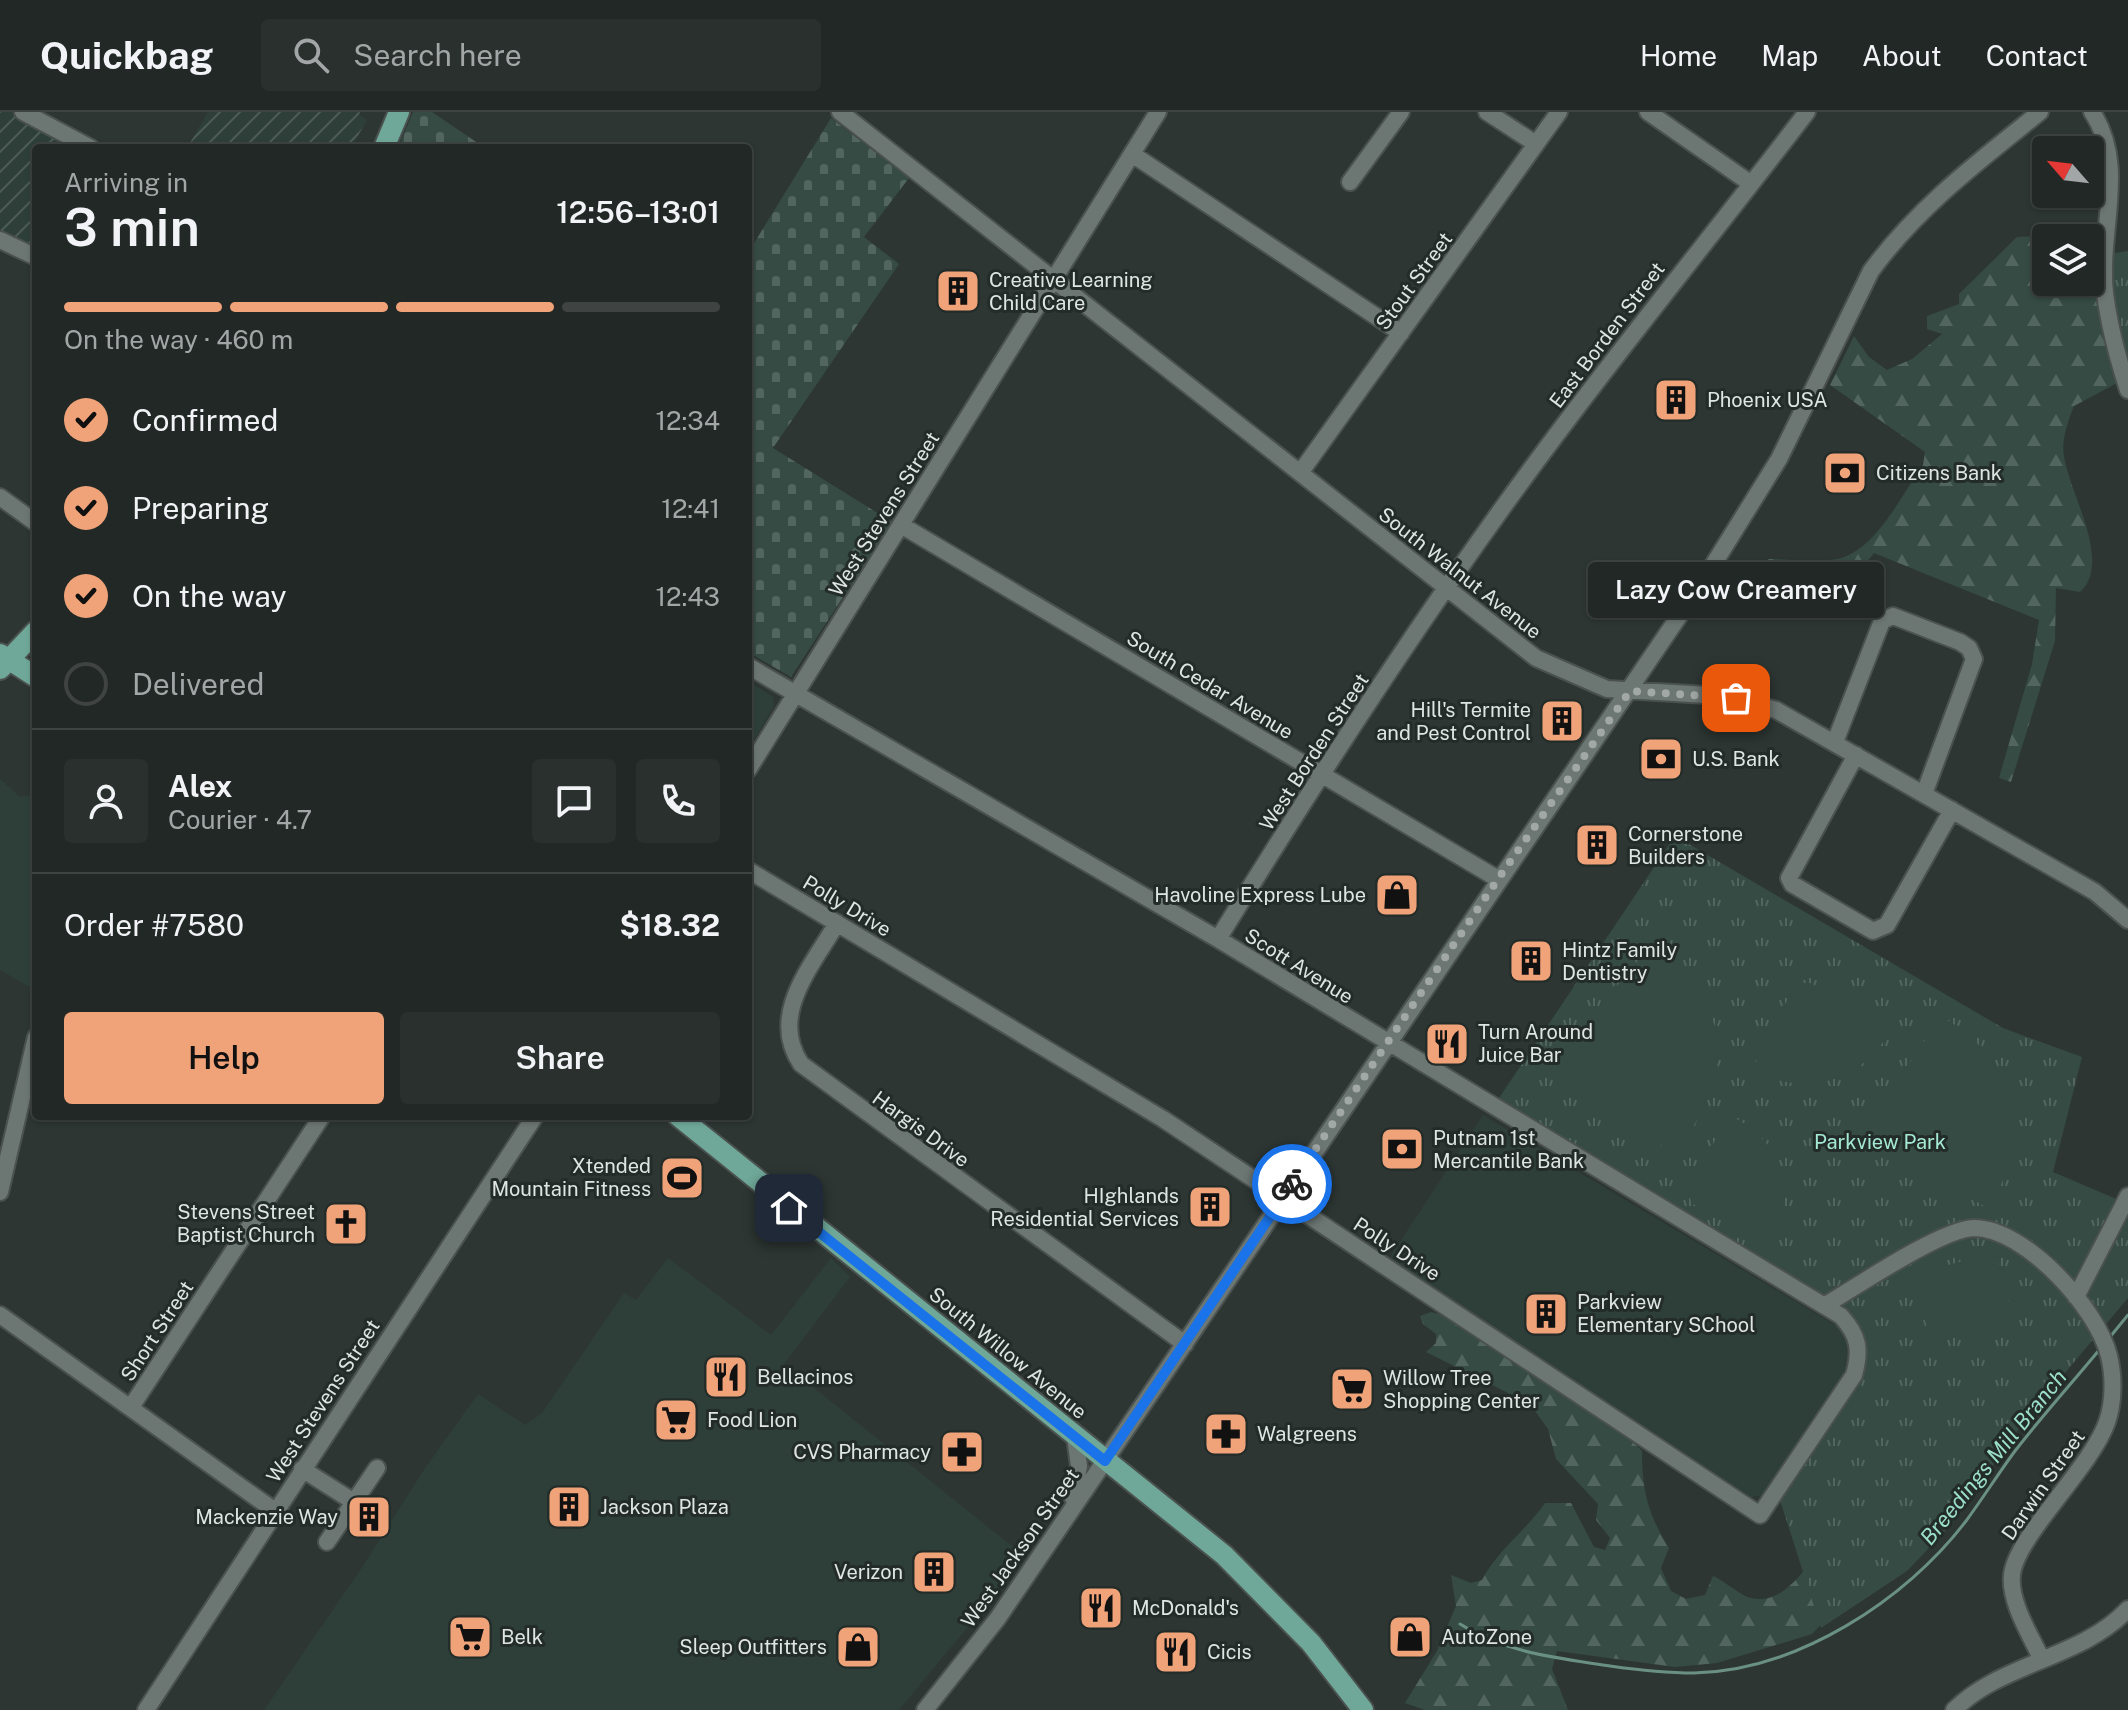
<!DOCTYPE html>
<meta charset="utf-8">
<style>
:root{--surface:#222826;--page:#2a302e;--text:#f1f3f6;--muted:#a2a6a7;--line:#3f4443;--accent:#f0a278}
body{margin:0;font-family:"Public Sans",sans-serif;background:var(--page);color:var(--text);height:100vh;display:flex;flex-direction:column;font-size:30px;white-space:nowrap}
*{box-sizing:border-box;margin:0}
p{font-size:26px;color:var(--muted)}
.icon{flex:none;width:44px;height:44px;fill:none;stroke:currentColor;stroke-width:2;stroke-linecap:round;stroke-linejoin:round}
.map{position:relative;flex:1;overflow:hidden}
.side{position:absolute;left:32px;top:32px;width:720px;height:976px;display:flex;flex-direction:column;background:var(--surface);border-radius:8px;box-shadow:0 2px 6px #0004,0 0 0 2px var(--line)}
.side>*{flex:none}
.needle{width:52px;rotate:298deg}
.controls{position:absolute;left:2032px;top:24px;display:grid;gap:16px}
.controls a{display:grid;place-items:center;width:72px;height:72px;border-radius:8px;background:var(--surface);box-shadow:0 2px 6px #0004,0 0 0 2px var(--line);font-size:40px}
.pin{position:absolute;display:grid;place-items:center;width:68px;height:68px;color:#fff;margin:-34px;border-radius:16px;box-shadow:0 4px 12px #0006}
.courier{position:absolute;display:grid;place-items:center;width:80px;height:80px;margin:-40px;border:6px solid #1a73e8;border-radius:50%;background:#fff;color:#222;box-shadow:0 2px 10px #0007}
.bubble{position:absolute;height:56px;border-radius:8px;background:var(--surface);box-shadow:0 2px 6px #0004,0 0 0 2px var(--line);font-size:26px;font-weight:600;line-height:56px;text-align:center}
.summary em{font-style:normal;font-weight:600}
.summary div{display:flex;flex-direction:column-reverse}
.summary{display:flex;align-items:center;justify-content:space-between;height:136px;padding:0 32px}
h1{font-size:52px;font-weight:600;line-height:60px}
.bar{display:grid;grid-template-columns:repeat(4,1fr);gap:12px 8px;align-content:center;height:96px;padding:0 32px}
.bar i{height:10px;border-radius:6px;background:var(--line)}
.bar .current{background:var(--accent)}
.bar p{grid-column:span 4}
.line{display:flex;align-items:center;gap:20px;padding:0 32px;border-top:2px solid var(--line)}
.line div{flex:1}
.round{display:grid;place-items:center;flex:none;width:84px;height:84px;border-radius:8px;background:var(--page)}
ol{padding:0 32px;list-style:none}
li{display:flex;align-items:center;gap:24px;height:88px}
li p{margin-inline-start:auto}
li .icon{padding:8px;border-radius:50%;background:var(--accent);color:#111;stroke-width:4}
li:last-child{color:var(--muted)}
li i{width:44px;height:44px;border:4px solid var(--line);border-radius:50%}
.button{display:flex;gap:16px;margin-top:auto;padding:16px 32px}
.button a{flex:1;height:92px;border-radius:8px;background:var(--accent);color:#111;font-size:32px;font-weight:600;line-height:92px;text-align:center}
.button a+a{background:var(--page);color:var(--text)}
header{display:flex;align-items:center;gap:48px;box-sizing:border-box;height:112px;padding:0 40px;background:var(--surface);border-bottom:2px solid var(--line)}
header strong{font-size:38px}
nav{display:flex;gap:44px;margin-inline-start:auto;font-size:28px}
.search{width:560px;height:72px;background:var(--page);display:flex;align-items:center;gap:20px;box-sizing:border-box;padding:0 28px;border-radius:8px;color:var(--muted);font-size:30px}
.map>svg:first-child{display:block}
.built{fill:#2e3f39}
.industrial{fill:url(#industrial-furrows)}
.forest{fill:url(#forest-firs)}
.cemetery{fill:url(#cemetery-stones)}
.park{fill:url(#park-tufts)}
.pitch{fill:#354b44}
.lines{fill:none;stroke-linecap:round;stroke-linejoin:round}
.stream{stroke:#6a9084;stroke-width:3}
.minor-casing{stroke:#4a514f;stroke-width:20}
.major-casing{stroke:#4a514f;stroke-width:24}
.minor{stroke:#6c7673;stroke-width:16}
.major{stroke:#6fa898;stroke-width:20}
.done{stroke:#a1a8a5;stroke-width:8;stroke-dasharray:0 14.4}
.route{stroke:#1a73e8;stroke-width:10}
.labels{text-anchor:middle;stroke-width:6;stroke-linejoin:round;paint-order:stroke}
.poi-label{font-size:20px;fill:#dfe5e3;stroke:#232c29;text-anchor:start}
.street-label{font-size:20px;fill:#dfe5e3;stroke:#232c29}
.park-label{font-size:20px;fill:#a4e9d4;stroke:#232c29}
.water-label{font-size:22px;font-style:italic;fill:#9bdfca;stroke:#232c29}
</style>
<header>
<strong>Quickbag</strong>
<div class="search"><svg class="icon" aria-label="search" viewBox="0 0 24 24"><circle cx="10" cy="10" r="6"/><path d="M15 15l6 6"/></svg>Search here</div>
<nav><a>Home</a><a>Map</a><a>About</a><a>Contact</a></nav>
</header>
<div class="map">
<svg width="2128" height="1598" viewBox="0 0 2128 1598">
<defs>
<pattern id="industrial-furrows" width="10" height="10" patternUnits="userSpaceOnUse" patternTransform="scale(2)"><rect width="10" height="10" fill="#2e3f39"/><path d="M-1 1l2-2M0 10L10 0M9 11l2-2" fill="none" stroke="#4c5b56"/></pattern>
<pattern id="forest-firs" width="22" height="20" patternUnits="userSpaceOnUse" patternTransform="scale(2)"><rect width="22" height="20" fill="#354b44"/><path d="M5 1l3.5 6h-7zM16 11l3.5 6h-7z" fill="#52655f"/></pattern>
<pattern id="cemetery-stones" width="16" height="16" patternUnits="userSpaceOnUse" patternTransform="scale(2)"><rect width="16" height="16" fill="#354b44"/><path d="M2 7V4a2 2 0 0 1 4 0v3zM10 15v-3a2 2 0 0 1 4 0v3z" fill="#52655f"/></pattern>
<pattern id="park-tufts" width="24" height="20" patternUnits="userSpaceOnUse" patternTransform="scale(2)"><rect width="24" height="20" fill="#354b44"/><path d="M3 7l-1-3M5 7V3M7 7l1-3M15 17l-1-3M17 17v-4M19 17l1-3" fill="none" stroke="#52655f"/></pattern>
</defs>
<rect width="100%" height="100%" fill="#2d3633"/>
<!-- built -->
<path class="built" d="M 748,569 L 773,585 L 774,594 L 748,638 Z
M 0,667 L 20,685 L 36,682 L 36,879 L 0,858 Z
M 1483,1003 L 1845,1219 L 1852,1227 L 1851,1253 L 1762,1383 L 1748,1386 L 1738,1382 L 1390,1145 Z
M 668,1146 L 771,1223 L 831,1146 L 850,1165 L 784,1252 L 1022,1442 L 986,1493 L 899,1598 L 264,1598 L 363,1454 L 425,1356 L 478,1282 L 525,1313 L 542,1301 L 624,1181 L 636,1188 Z"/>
<!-- industrial -->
<path class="industrial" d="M 0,0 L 13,0 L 77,36 L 36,36 L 36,137 L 0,121 Z
M 208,0 L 360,0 L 359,3 L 367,8 L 351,36 L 187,36 Z"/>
<!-- forest -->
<path class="forest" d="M 2037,124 L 2046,131 L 2046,170 L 2090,170 L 2090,145 L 2128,139 L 2128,269 L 2119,270 L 2074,294 C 2068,309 2061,328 2064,344 C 2069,381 2113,450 2080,480 L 2056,476 L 2055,529 L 2011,670 L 1999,666 L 2032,552 L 2039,508 L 1874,441 L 1845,477 L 1778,461 L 1768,447 C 1790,447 1815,451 1837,447 C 1875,440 1902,382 1923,353 L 1925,340 L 1830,273 L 1854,224 L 1869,245 L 1887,258 L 1912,247 L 1942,222 L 1927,217 L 1927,204 L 1959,192 L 1959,182 L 2017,125 Z
M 1431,1200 L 1442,1203 L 1624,1321 L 1642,1339 C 1642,1379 1648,1402 1669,1436 L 1661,1456 L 1671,1479 L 1686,1487 L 1705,1483 L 1713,1464 C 1725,1469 1741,1484 1751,1486 C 1776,1492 1794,1471 1808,1454 L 1840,1492 L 1812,1522 L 1717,1551 L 1675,1555 L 1557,1539 L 1552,1557 L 1568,1598 L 1425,1598 L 1405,1591 L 1437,1539 L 1456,1494 L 1451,1463 L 1471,1471 L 1482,1468 C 1498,1437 1526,1419 1545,1391 L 1571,1391 L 1594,1435 L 1605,1438 L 1610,1426 L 1596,1408 L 1598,1392 L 1556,1347 L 1548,1317 L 1530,1292 L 1426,1240 L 1436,1231 L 1436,1222 L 1423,1212 L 1420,1204 Z"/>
<!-- cemetery -->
<path class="cemetery" d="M 413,0 L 432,0 L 485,36 L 398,36 Z
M 831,6 L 909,66 L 864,125 L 899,152 L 773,336 L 892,410 L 791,565 L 748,540 L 748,141 Z"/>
<!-- park -->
<path class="park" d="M 2108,142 L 2128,152 L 2128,278 L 2119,250 Z
M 1675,724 L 2003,916 L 2082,945 L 2053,1060 L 2128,1092 L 2128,1186 L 2026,1307 L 1949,1415 L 1907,1459 L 1821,1516 L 1779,1385 C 1797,1358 1866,1268 1866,1241 C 1866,1223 1856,1210 1845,1197 L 1497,989 Z"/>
<!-- pitch -->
<path class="pitch" d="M 1660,823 C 1677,850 1714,897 1718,927 C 1723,963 1694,1014 1678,1044 L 1564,971 L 1558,956 L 1562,939 Z
M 1808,870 L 1893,914 C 1863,971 1808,985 1751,959 L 1794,875 Z
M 1940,904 C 2018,947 2031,1021 1990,1097 L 1867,1030 L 1865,1021 Z
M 1728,1002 C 1782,1030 1802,1076 1768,1130 L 1691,1091 L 1689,1081 Z
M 1995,1140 L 2014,1209 L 1931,1231 L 1913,1163 Z"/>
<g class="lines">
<!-- stream -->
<path class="stream" d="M 2110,1225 L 2128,1203
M 1460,1512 C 1505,1541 1558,1546 1610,1554 C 1638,1558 1666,1561 1694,1561 C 1797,1559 1906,1488 1966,1409 C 1983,1386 1998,1362 2015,1339 C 2042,1304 2072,1271 2100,1237"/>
<!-- minor casing -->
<g class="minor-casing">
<path id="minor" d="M 23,0 L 91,36
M 840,0 L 1536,546 L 1607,577 L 1724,584 L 1776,598 L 2095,780 L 2128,808
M 1487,0 L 1536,32
M 1648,0 L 1750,71
M 2092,0 C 2128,54 2098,119 2105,181 C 2109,214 2118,247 2128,278
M 1132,42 L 1401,221
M 1350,70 L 1401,0
M 0,128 L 36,145
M 1300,361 L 1559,0
M 0,385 L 36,411
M 901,413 L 1498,767
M 748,554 L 1218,827 L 1841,1204 C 1859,1224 1861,1238 1854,1263 L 1760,1403 L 1163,1007 L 748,758
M 1835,630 L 1882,509 L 1893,504 L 1960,530 L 1969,536 L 1974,547 L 1924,682
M 1856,643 L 1789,766 L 1792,772 L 1873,819 L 1887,813 L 1952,698
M 748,658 L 1158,0
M 837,811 C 812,854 768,903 801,952 L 1185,1232
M 1218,827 C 1308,681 1401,537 1501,398 C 1599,262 1705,133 1807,0
M 0,1080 L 36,925
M 2076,1185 L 2128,1084
M 1824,1194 C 1856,1175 1941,1117 1974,1116 C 2025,1116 2098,1197 2109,1244 C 2114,1264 2114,1290 2107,1310 C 2091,1356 2016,1424 2012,1463 C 2009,1490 2031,1524 2042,1548
M 0,1203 L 275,1399
M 131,1295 L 322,1004
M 302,1357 L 354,1390
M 1073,1386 L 1079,1354 L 1075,1325
M 327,1430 L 377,1356
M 146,1598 L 535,1004
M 925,1598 L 998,1506 L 1705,466 L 1779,347 L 1871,159 C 1918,95 1979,49 2040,0
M 1954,1598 C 2002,1550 2081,1547 2128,1497"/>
</g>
<!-- major casing -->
<g class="major-casing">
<path id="major" d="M 384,36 L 399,0
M 0,542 L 36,565
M 0,557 L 36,519
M 678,1004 L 1224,1443 L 1311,1531 L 1363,1598"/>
</g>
<!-- minor -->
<use href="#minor" class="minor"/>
<!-- major -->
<use href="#major" class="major"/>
</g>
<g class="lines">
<!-- done -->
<path class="done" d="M 1292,1072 L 1498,767 L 1630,579 L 1736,586"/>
<!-- route -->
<path class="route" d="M 789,1096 L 1105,1349 L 1292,1072"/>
</g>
<!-- icons -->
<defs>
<g id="building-square" transform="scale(2.3)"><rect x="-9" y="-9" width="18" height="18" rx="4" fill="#f0a278" stroke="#232c29"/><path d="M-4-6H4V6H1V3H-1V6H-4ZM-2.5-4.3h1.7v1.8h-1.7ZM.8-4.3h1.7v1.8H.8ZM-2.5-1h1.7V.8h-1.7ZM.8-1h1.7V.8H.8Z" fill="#111"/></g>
<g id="bank-square" transform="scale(2.3)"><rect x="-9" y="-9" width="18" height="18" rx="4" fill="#f0a278" stroke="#232c29"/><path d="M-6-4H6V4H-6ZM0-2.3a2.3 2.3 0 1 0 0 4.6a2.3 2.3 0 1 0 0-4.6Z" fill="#111"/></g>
<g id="shop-square" transform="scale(2.3)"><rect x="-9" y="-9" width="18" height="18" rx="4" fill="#f0a278" stroke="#232c29"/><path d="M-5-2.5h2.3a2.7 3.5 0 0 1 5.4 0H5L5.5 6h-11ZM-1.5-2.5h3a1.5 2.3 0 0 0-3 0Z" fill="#111"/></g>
<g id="restaurant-square" transform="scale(2.3)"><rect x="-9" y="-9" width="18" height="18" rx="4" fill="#f0a278" stroke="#232c29"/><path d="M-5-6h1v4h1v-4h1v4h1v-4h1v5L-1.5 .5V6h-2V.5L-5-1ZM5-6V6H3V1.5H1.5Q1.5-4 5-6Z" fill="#111"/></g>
<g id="stadium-square" transform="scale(2.3)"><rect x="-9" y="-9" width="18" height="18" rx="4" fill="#f0a278" stroke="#232c29"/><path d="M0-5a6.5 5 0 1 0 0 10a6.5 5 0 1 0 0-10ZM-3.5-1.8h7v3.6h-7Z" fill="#111"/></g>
<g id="church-square" transform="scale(2.3)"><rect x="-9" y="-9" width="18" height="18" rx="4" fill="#f0a278" stroke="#232c29"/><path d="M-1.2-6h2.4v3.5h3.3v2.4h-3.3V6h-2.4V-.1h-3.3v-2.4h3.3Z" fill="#111"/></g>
<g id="supermarket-square" transform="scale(2.3)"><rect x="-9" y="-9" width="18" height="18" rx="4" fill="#f0a278" stroke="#232c29"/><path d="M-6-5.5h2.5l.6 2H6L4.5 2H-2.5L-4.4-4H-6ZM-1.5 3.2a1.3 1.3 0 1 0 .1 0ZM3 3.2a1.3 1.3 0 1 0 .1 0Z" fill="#111"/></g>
<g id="pharmacy-square" transform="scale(2.3)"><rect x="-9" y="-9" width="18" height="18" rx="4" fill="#f0a278" stroke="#232c29"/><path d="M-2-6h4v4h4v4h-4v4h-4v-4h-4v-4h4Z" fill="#111"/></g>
</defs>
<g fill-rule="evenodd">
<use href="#building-square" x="958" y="179"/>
<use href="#building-square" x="1676" y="288"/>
<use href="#bank-square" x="1845" y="361"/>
<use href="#building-square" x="1562" y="609"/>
<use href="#bank-square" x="1661" y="647"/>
<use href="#building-square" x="1597" y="733"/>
<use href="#shop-square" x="1397" y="783"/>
<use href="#building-square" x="1531" y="849"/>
<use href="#restaurant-square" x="1447" y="932"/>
<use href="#bank-square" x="1402" y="1037"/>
<use href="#stadium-square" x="682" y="1066"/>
<use href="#building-square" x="1210" y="1095"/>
<use href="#church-square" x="346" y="1112"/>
<use href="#building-square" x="1546" y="1202"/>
<use href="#restaurant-square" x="726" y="1265"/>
<use href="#supermarket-square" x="1352" y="1277"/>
<use href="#supermarket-square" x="676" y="1308"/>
<use href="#pharmacy-square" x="1226" y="1322"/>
<use href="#pharmacy-square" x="962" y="1340"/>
<use href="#building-square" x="569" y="1395"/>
<use href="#building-square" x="369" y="1405"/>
<use href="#building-square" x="934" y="1460"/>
<use href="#restaurant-square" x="1101" y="1496"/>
<use href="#supermarket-square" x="470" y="1525"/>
<use href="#shop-square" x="1410" y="1525"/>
<use href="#shop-square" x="858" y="1535"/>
<use href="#restaurant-square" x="1176" y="1540"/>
</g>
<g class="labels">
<!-- poi labels -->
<g class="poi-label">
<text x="989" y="175">Creative Learning<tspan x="989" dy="23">Child Care</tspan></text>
<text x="1707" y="295">Phoenix USA</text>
<text x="1876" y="368">Citizens Bank</text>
<text x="1531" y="605" text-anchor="end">Hill's Termite<tspan x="1531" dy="23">and Pest Control</tspan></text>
<text x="1692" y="654">U.S. Bank</text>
<text x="1628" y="729">Cornerstone<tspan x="1628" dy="23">Builders</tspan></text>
<text x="1366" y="790" text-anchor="end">Havoline Express Lube</text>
<text x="1562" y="845">Hintz Family<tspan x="1562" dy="23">Dentistry</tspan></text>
<text x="1478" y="927">Turn Around<tspan x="1478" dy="23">Juice Bar</tspan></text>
<text x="1433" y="1033">Putnam 1st<tspan x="1433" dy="23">Mercantile Bank</tspan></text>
<text x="651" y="1061" text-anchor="end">Xtended<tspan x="651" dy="23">Mountain Fitness</tspan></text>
<text x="1179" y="1091" text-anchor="end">HIghlands<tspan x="1179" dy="23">Residential Services</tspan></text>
<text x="315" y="1107" text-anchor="end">Stevens Street<tspan x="315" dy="23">Baptist Church</tspan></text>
<text x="1577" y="1197">Parkview<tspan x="1577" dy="23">Elementary SChool</tspan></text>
<text x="757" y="1272">Bellacinos</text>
<text x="1383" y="1273">Willow Tree<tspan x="1383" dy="23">Shopping Center</tspan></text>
<text x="707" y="1315">Food Lion</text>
<text x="1257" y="1329">Walgreens</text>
<text x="931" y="1347" text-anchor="end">CVS Pharmacy</text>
<text x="600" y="1402">Jackson Plaza</text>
<text x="338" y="1412" text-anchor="end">Mackenzie Way</text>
<text x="903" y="1467" text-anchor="end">Verizon</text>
<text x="1132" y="1503">McDonald's</text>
<text x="501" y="1532">Belk</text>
<text x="1441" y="1532">AutoZone</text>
<text x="827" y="1542" text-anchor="end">Sleep Outfitters</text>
<text x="1207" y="1547">Cicis</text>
</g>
<!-- street labels -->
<g class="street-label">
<text transform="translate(1414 169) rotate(-54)" y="7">Stout Street</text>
<text transform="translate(1607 223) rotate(-53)" y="7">East Borden Street</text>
<text transform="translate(884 402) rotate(-58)" y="7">West Stevens Street</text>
<text transform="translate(1460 461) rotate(38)" y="7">South Walnut Avenue</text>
<text transform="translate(1210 573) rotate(31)" y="7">South Cedar Avenue</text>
<text transform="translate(1314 640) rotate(-57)" y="7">West Borden Street</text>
<text transform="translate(847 794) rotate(31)" y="7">Polly Drive</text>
<text transform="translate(1299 854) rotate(32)" y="7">Scott Avenue</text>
<text transform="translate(921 1017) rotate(36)" y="7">Hargis Drive</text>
<text transform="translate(1397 1137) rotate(33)" y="7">Polly Drive</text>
<text transform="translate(157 1219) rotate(-57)" y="7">Short Street</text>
<text transform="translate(1008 1241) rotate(39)" y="7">South Willow Avenue</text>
<text transform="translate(323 1289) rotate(-57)" y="7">West Stevens Street</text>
<text transform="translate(2043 1373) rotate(-55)" y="7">Darwin Street</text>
<text transform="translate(1020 1436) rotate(-55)" y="7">West Jackson Street</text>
</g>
<!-- park labels -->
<g class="park-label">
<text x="1880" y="1037">Parkview Park</text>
</g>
<!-- water labels -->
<g class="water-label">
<text transform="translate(1993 1345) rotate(-51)" y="8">Breedings Mill Branch</text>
</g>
</g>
</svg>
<div class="controls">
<a><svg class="needle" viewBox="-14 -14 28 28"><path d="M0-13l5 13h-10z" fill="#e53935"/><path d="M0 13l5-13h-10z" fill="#a2a6a7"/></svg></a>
<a><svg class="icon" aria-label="layers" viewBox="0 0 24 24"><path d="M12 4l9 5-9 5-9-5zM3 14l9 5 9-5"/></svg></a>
</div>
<div class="pin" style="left:1736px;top:586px;background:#ea580c"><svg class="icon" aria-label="bag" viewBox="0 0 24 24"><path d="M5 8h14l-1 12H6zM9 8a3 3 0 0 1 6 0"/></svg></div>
<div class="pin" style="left:789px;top:1096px;background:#1f2937"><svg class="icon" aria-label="home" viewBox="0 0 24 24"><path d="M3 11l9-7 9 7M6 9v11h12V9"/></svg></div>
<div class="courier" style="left:1292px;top:1072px"><svg class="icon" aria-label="bike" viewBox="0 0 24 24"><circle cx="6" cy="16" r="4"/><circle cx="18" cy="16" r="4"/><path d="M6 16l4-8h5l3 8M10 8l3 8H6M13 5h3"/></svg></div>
<div class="bubble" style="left:1588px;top:450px;width:296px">Lazy Cow Creamery</div>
<section class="side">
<div class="summary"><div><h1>3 min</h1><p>Arriving in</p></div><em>12:56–13:01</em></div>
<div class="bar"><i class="current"></i><i class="current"></i><i class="current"></i><i></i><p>On the way · 460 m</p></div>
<ol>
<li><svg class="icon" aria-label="check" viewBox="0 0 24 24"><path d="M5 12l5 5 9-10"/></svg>Confirmed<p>12:34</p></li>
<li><svg class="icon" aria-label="check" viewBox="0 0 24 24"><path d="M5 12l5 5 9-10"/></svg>Preparing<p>12:41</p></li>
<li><svg class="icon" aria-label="check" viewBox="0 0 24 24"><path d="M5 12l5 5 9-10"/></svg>On the way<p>12:43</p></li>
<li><i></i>Delivered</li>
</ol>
<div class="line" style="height:144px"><a class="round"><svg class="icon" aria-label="person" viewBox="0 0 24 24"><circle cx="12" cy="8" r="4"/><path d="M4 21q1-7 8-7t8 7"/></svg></a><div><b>Alex</b><p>Courier · 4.7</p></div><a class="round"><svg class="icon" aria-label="chat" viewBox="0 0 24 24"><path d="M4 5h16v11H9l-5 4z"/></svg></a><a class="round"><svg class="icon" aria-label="phone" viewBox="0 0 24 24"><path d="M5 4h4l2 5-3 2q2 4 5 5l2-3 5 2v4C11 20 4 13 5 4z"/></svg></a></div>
<div class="line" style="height:104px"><div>Order #7580</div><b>$18.32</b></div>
<div class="button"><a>Help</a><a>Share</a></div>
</section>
</div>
